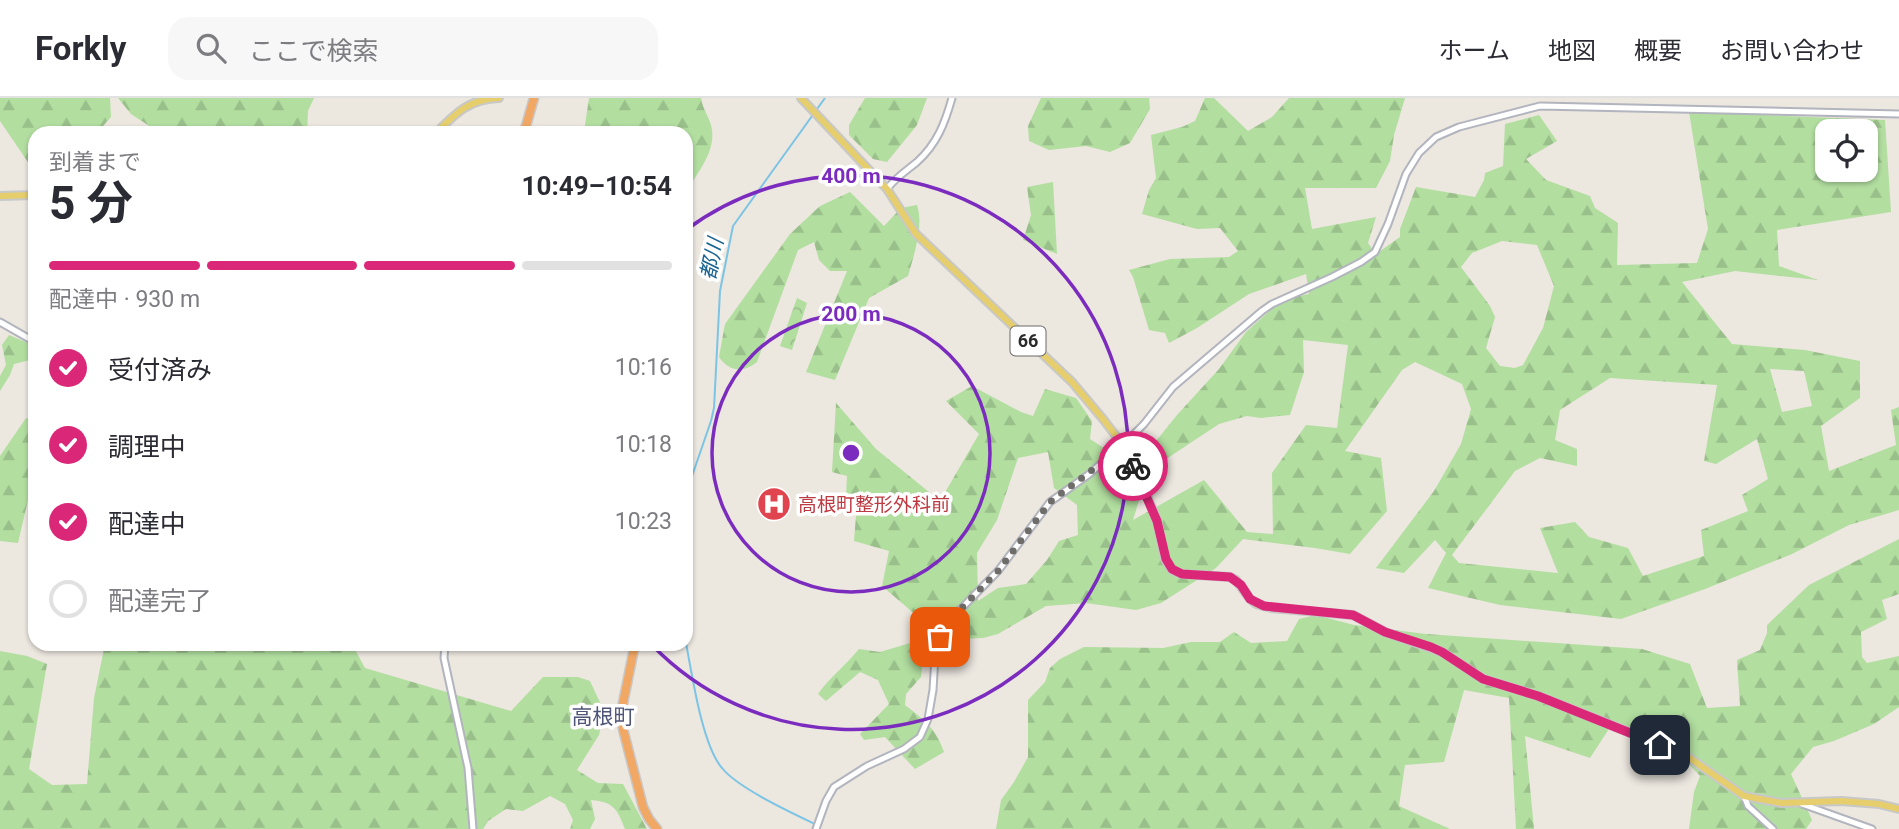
<!DOCTYPE html>
<html lang="ja">
<meta charset="utf-8">
<style>
:root{--surface:#fff;--page:#f7f7f7;--text:#2b2b33;--muted:#7c7c81;--line:#e1e1e2;--accent:#db2777}
body{margin:0;font-family:Roboto,"Noto Sans JP",sans-serif;background:var(--page);color:var(--text);height:100vh;display:flex;flex-direction:column;font-size:26px;white-space:nowrap}
*{box-sizing:border-box;margin:0}
p{font-size:23px;color:var(--muted)}
.icon{flex:none;width:38px;height:38px;fill:none;stroke:currentColor;stroke-width:2;stroke-linecap:round;stroke-linejoin:round}
.map{position:relative;flex:1;overflow:hidden}
.panel{position:absolute;left:28px;top:28px;width:665px;height:525px;display:flex;flex-direction:column;background:var(--surface);border-radius:21px;box-shadow:0 2px 5px #0004}
.panel>*{flex:none}
.fabs{position:absolute;left:1815px;top:21px;display:grid;gap:14px}
.fabs a{display:grid;place-items:center;width:63px;height:63px;border-radius:14px;background:var(--surface);box-shadow:0 2px 5px #0004;font-size:35px}
.pin{position:absolute;display:grid;place-items:center;width:60px;height:60px;color:#fff;margin:-30px;border-radius:14px;box-shadow:0 4px 10px #0006}
.courier{position:absolute;display:grid;place-items:center;width:70px;height:70px;margin:-35px;border:5px solid #db2777;border-radius:50%;background:#fff;color:#222;box-shadow:0 2px 9px #0007}
.overview em{font-style:normal;font-weight:700}
.overview div{display:flex;flex-direction:column-reverse}
.overview{display:flex;align-items:center;justify-content:space-between;height:119px;padding:0 21px}
h1{font-size:46px;font-weight:700;line-height:52px}
.bar{display:grid;grid-template-columns:repeat(4,1fr);gap:10px 7px;align-content:center;height:84px;padding:0 21px}
.bar i{height:9px;border-radius:5px;background:var(--line)}
.bar .on{background:var(--accent)}
.bar p{grid-column:span 4}
ol{padding:0 21px;list-style:none}
li{display:flex;align-items:center;gap:21px;height:77px}
li p{margin-inline-start:auto}
li .icon{padding:7px;border-radius:50%;background:var(--accent);color:#fff;stroke-width:4}
li:last-child{color:var(--muted)}
li i{width:38px;height:38px;border:4px solid var(--line);border-radius:50%}
header{display:flex;align-items:center;gap:42px;box-sizing:border-box;height:98px;padding:0 35px;background:var(--surface);border-bottom:2px solid var(--line)}
header strong{font-size:33px}
nav{display:flex;gap:38px;margin-inline-start:auto;font-size:24px}
.search{width:490px;height:63px;background:var(--page);display:flex;align-items:center;gap:18px;box-sizing:border-box;padding:0 24px;border-radius:21px;color:var(--muted);font-size:26px}
.map>svg:first-child{display:block}
.forest{fill:url(#forest-firs);fill-rule:evenodd}
.park{fill:url(#park-crowns)}
.lines{fill:none;stroke-linecap:round;stroke-linejoin:round}
.stream{stroke:#7bc4e5;stroke-width:2}
.minor-casing{stroke:#b2b4be;stroke-width:9}
.major-casing{stroke:#c8c8c8;stroke-width:10}
.highway-casing{stroke:#c8c8c8;stroke-width:11}
.minor{stroke:#fff;stroke-width:5}
.major{stroke:#e5ce6b;stroke-width:6}
.highway{stroke:#f1a865;stroke-width:8}
.done{stroke:#6f6d6a;stroke-width:7;stroke-dasharray:0 12.6}
.route{stroke:#db2777;stroke-width:9}
.ring{fill:none;stroke:#7b2cbf;stroke-width:3.5}
.labels{text-anchor:middle;stroke-width:7;stroke-linejoin:round;paint-order:stroke}
.shield{fill:#fff;stroke:#6b6b6b;stroke-width:2}
.shield-label{font-size:18px;font-weight:bold;fill:#2b2b2b}
.health-label{font-size:19px;fill:#be3a42;stroke:#fff;text-anchor:start}
.water-label{font-size:21px;font-style:italic;fill:#196392;stroke:#fff}
.neighbourhood-label{font-size:21px;fill:#4f5579;stroke:#fff}
.centre{fill:#7b2cbf;stroke:#fff;stroke-width:3.5}
.ring-label{font-size:21px;text-anchor:middle;font-weight:bold;fill:#7b2cbf;stroke:#fff;stroke-width:7;stroke-linejoin:round;paint-order:stroke}
</style>
<header>
<strong>Forkly</strong>
<div class="search"><svg class="icon" aria-label="search" viewBox="0 0 24 24"><circle cx="10" cy="10" r="6"/><path d="M15 15l6 6"/></svg>ここで検索</div>
<nav><a>ホーム</a><a>地図</a><a>概要</a><a>お問い合わせ</a></nav>
</header>
<div class="map">
<svg width="1899" height="731" viewBox="0 0 1899 731">
<defs>
<pattern id="forest-firs" width="22" height="20" patternUnits="userSpaceOnUse" patternTransform="scale(1.75)"><rect width="22" height="20" fill="#b2dea0"/><path d="M5 1l3.5 6h-7zM16 11l3.5 6h-7z" fill="#99bf8a"/></pattern>
<pattern id="park-crowns" width="20" height="18" patternUnits="userSpaceOnUse" patternTransform="scale(1.75)"><rect width="20" height="18" fill="#b2dea0"/><path d="M2 6a3 3 0 1 1 6 0M12 15a3 3 0 1 1 6 0" fill="none" stroke="#99bf8a"/></pattern>
</defs>
<rect width="100%" height="100%" fill="#ece7df"/>
<!-- forest -->
<path class="forest" d="M 0,0 L 110,0 L 111,19 L 97,35 L 35,35 L 34,73 L 0,23 Z
M 118,0 L 314,0 L 308,13 L 307,35 L 160,35 L 131,16 Z
M 589,0 L 701,0 C 702,11 711,21 712,32 C 715,55 697,75 686,94 L 686,35 L 586,35 L 584,34 Z
M 865,0 L 927,0 L 917,27 L 887,64 L 873,61 L 849,37 L 849,27 Z
M 1041,0 L 1149,0 L 1150,11 L 1130,45 L 1110,54 L 1086,48 L 1049,52 L 1029,43 L 1028,28 Z
M 1205,0 L 1214,0 L 1248,33 L 1272,19 L 1289,0 L 1405,0 L 1394,37 L 1390,63 L 1376,90 L 1305,90 L 1312,131 L 1376,119 L 1368,145 L 1376,156 L 1400,139 L 1400,131 L 1416,89 L 1475,99 L 1484,82 L 1485,75 L 1503,68 L 1505,26 L 1539,17 L 1557,43 L 1526,61 L 1546,82 L 1590,98 L 1595,110 L 1618,125 L 1617,167 L 1697,165 L 1708,131 L 1689,14 L 1885,22 L 1891,114 L 1777,132 L 1779,168 L 1818,182 L 1735,173 L 1682,184 L 1732,246 L 1805,252 L 1860,263 L 1860,300 L 1821,328 L 1829,373 L 1896,347 L 1891,312 L 1899,309 L 1899,412 L 1849,427 L 1792,456 L 1705,491 L 1621,521 L 1500,507 L 1428,490 L 1446,455 L 1435,442 L 1404,475 L 1376,470 L 1434,393 L 1461,346 L 1471,311 L 1462,286 L 1415,264 L 1402,272 L 1345,353 L 1381,360 L 1387,413 L 1350,456 L 1315,450 L 1243,441 L 1216,470 L 1161,505 L 1136,512 L 1086,505 L 1046,508 L 998,536 L 983,540 L 958,541 L 925,541 L 921,579 L 906,596 L 905,607 C 924,622 936,630 944,654 L 915,671 L 885,639 L 864,642 L 860,636 L 889,606 L 878,582 L 860,574 L 826,603 L 818,596 C 830,579 846,567 859,551 L 880,554 L 920,542 L 924,524 L 882,488 L 889,453 L 854,443 L 857,405 L 846,399 L 847,378 L 832,374 L 836,305 L 876,351 L 940,403 L 979,336 L 946,303 L 972,288 L 1021,314 L 1033,318 L 1045,291 L 1076,300 L 1092,323 L 1090,341 L 1110,354 L 1140,363 L 1177,317 L 1219,271 L 1246,234 L 1283,201 L 1309,196 L 1306,176 L 1249,196 L 1197,230 L 1169,245 L 1165,235 L 1149,232 L 1133,179 L 1129,172 L 1170,161 L 1229,159 L 1238,153 L 1220,130 L 1197,131 L 1142,116 L 1149,92 L 1156,80 L 1151,37 L 1182,29 L 1195,23 ZM 1827,33 L 1866,33 L 1866,72 L 1827,72 ZM 1502,143 L 1537,147 L 1554,188 L 1543,230 L 1523,267 L 1515,270 L 1500,268 L 1486,250 L 1495,219 L 1490,208 L 1461,169 L 1472,155 ZM 1303,242 L 1348,247 L 1337,330 L 1306,327 L 1272,375 L 1273,436 L 1247,434 L 1204,382 L 1133,422 L 1148,373 L 1219,326 L 1247,318 L 1261,320 L 1290,317 L 1304,274 ZM 1770,271 L 1804,273 L 1812,308 L 1782,314 ZM 1610,280 L 1717,287 L 1704,363 L 1716,366 L 1757,341 L 1768,381 L 1742,397 L 1748,413 L 1701,432 L 1704,458 L 1643,478 L 1628,450 L 1589,439 L 1575,424 L 1540,430 L 1558,475 L 1459,465 L 1452,457 L 1515,373 L 1540,360 L 1577,368 L 1577,351 L 1555,342 L 1560,312 ZM 1048,354 L 1054,390 L 1077,407 L 1078,437 L 1059,443 L 1047,462 L 1026,486 L 998,490 L 978,503 L 977,455 L 997,422 L 1018,360 Z
M 1053,84 L 1057,156 L 1023,142 L 1031,117 L 1027,89 Z
M 850,94 L 884,128 L 901,110 L 917,107 C 924,129 914,156 908,178 L 869,200 L 835,282 L 806,274 L 847,173 L 830,173 L 819,162 L 814,144 L 798,152 L 757,264 C 744,275 729,274 719,259 L 725,226 L 790,136 L 820,108 Z
M 9,237 L 35,248 L 35,257 L 30,262 L 14,266 L 10,277 L 0,293 L 0,278 L 6,267 L 2,247 Z
M 26,320 L 35,322 L 35,403 L 28,402 L 18,445 L 0,443 L 0,358 Z
M 1899,441 L 1899,496 L 1882,502 L 1887,521 L 1861,534 L 1862,559 L 1867,565 L 1899,558 L 1899,609 L 1874,626 L 1834,643 L 1813,649 L 1791,676 L 1812,722 L 1806,731 L 1689,731 L 1694,694 L 1700,678 L 1671,647 L 1614,623 L 1590,660 L 1525,638 L 1534,731 L 1516,731 L 1509,600 L 1464,592 L 1444,664 L 1405,667 L 1399,708 L 1450,731 L 996,731 L 1001,702 L 1014,684 L 1028,659 L 1028,602 L 1045,584 L 1050,570 L 1060,561 L 1084,549 L 1163,550 L 1191,544 L 1220,544 L 1234,534 L 1251,545 L 1287,543 L 1299,521 L 1316,517 L 1354,527 L 1426,536 L 1642,551 L 1690,566 L 1707,610 L 1740,608 L 1737,562 L 1760,552 L 1767,535 L 1767,527 L 1809,487 Z
M 105,546 L 352,546 L 365,570 L 511,613 L 543,579 L 578,579 L 590,583 L 604,613 L 599,637 L 577,672 L 598,685 L 623,686 L 647,731 L 625,731 C 617,711 614,704 591,702 L 595,721 L 590,731 L 570,731 L 573,722 L 565,706 L 550,698 L 523,713 L 506,711 L 488,723 L 483,731 L 0,731 L 0,553 L 27,558 L 47,566 L 29,671 L 52,687 L 87,686 L 94,600 Z"/>
<!-- park -->
<path class="park" d="M 797,200 L 807,205 L 792,252 L 780,248 Z"/>
<g class="lines">
<!-- stream -->
<path class="stream" d="M 686,436 L 691,381 L 711,323 L 714,310 L 720,193 L 733,128 L 825,0
M 686,545 C 692,576 702,647 722,670 C 738,690 790,714 815,726"/>
<!-- minor casing -->
<g class="minor-casing">
<path id="minor" d="M 887,91 C 895,80 906,73 917,64 C 937,46 945,25 952,0
M 0,224 L 35,244
M 445,546 L 444,560 L 468,670 L 473,731
M 1744,698 L 1748,708 L 1773,731
M 1802,706 L 1872,731
M 816,731 L 826,703 L 834,689 L 867,668 L 904,651 L 920,639 L 928,621 L 933,592 L 935,558 L 940,539 L 952,520 L 998,473 L 1050,404 L 1088,377 L 1123,347 L 1144,326 L 1173,289 L 1262,213 L 1272,206 L 1332,179 L 1361,164 L 1375,154 L 1388,126 L 1406,76 L 1419,55 L 1436,39 L 1459,29 L 1540,8 L 1899,16"/>
</g>
<!-- major casing -->
<g class="major-casing">
<path id="major" d="M 801,0 L 887,91 L 916,136 L 1072,284 L 1103,321 L 1123,347 L 1148,400 L 1157,423 L 1165,461 L 1172,472 L 1182,476 L 1230,479 L 1236,482 L 1250,501 L 1256,506 L 1271,510 L 1353,517 L 1385,534 L 1442,554 L 1483,581 L 1538,598 L 1684,656 L 1744,698 L 1781,705 L 1841,703 L 1879,706 L 1899,711
M 436,35 C 456,15 469,1 499,0
M 0,98 L 35,97"/>
</g>
<!-- highway casing -->
<g class="highway-casing">
<path id="highway" d="M 524,35 L 534,0
M 635,546 L 621,615 L 623,631 L 643,709 L 649,721 L 657,731"/>
</g>
<!-- minor -->
<use href="#minor" class="minor"/>
<!-- major -->
<use href="#major" class="major"/>
<!-- highway -->
<use href="#highway" class="highway"/>
</g>
<g class="lines">
<!-- done -->
<path class="done" d="M 940,539 L 952,520 L 998,473 L 1050,404 L 1087,376 L 1123,347 L 1133,368"/>
<!-- route -->
<path class="route" d="M 1133,368 L 1157,423 L 1166,461 L 1172,471 L 1182,476 L 1230,479 L 1241,487 L 1250,501 L 1264,508 L 1353,517 L 1385,534 L 1431,549 L 1442,554 L 1483,581 L 1538,598 L 1660,647"/>
</g>
<!-- distance rings -->
<g class="ring">
<circle cx="851" cy="355" r="139"/>
<path d="M686 132A277 277 0 1 1 652 547"/>
</g>
<!-- icons -->
<defs>
<g id="hospital-disc" transform="scale(1.75)"><circle r="9.5" fill="#e0444e" stroke="#fff"/><path d="M-5-5h3v3.5h4V-5h3V5h-3V1.5h-4V5h-3Z" fill="#fff"/></g>
</defs>
<g fill-rule="evenodd">
<use href="#hospital-disc" x="774" y="406"/>
</g>
<g class="labels">
<!-- shield labels -->
<rect class="shield" x="1010.5" y="228.5" width="35" height="29" rx="5"/>
<g class="shield-label">
<text x="1028" y="249">66</text>
</g>
<!-- health labels -->
<g class="health-label">
<text x="798" y="413">高根町整形外科前</text>
</g>
<!-- water labels -->
<g class="water-label">
<text transform="translate(712 161) rotate(-78)" y="7">都川</text>
</g>
<!-- neighbourhood labels -->
<g class="neighbourhood-label">
<text x="603" y="626">高根町</text>
</g>
</g>
<circle cx="851" cy="355" r="10" class="centre"/>
<g class="ring-label">
<text x="851" y="85">400 m</text>
<text x="851" y="223">200 m</text>
</g>
</svg>
<div class="fabs">
<a><svg class="icon" aria-label="locate" viewBox="0 0 24 24"><circle cx="12" cy="12" r="6"/><path d="M12 2v4M12 18v4M2 12h4M18 12h4"/></svg></a>
</div>
<div class="pin" style="left:940px;top:539px;background:#ea580c"><svg class="icon" aria-label="bag" viewBox="0 0 24 24"><path d="M5 8h14l-1 12H6zM9 8a3 3 0 0 1 6 0"/></svg></div>
<div class="pin" style="left:1660px;top:647px;background:#1f2937"><svg class="icon" aria-label="home" viewBox="0 0 24 24"><path d="M3 11l9-7 9 7M6 9v11h12V9"/></svg></div>
<div class="courier" style="left:1133px;top:368px"><svg class="icon" aria-label="bike" viewBox="0 0 24 24"><circle cx="6" cy="16" r="4"/><circle cx="18" cy="16" r="4"/><path d="M6 16l4-8h5l3 8M10 8l3 8H6M13 5h3"/></svg></div>
<section class="panel">
<div class="overview"><div><h1>5 分</h1><p>到着まで</p></div><em>10:49–10:54</em></div>
<div class="bar"><i class="on"></i><i class="on"></i><i class="on"></i><i></i><p>配達中 · 930 m</p></div>
<ol>
<li><svg class="icon" aria-label="check" viewBox="0 0 24 24"><path d="M5 12l5 5 9-10"/></svg>受付済み<p>10:16</p></li>
<li><svg class="icon" aria-label="check" viewBox="0 0 24 24"><path d="M5 12l5 5 9-10"/></svg>調理中<p>10:18</p></li>
<li><svg class="icon" aria-label="check" viewBox="0 0 24 24"><path d="M5 12l5 5 9-10"/></svg>配達中<p>10:23</p></li>
<li><i></i>配達完了</li>
</ol>
</section>
</div>
